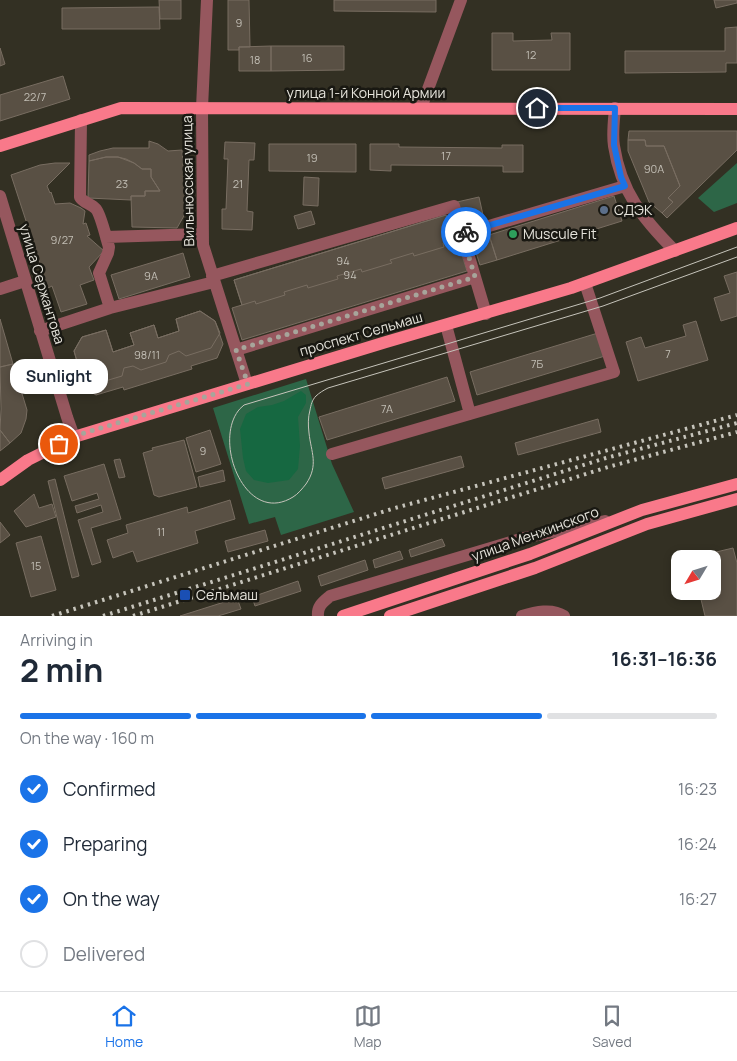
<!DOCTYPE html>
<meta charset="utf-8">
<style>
:root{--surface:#fff;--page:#f2f2f3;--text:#1f2937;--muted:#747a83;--line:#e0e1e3;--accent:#1a73e8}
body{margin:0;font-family:Manrope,sans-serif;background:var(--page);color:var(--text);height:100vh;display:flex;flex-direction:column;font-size:19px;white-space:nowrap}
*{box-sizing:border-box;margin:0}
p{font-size:16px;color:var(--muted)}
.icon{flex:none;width:28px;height:28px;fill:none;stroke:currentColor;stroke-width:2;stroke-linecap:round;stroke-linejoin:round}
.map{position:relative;height:616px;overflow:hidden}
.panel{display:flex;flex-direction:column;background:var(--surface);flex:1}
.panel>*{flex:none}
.needle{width:32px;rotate:232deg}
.fabs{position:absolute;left:671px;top:550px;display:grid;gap:10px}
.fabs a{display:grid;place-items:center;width:50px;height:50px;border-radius:10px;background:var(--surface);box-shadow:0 2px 8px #0003;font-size:25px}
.pin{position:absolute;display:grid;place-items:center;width:42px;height:42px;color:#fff;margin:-21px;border:2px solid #fff;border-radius:50%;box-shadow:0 1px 5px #0007}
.courier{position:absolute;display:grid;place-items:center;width:50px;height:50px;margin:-25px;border:4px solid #1a73e8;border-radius:50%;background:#fff;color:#222;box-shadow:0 1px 6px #0007}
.bubble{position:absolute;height:35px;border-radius:15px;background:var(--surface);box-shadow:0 2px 8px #0003;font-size:16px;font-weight:700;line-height:35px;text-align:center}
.headline em{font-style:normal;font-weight:700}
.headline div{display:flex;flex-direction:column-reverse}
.headline{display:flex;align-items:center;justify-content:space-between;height:85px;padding:0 20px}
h1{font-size:32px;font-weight:700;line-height:38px}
.bar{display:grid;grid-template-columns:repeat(4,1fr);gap:8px 5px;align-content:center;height:60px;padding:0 20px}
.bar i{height:6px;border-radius:4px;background:var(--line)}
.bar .on{background:var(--accent)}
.bar p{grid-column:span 4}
ol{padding:0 20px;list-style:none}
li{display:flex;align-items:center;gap:15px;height:55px}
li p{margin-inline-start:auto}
li .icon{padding:5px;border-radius:50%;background:var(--accent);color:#fff;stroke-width:4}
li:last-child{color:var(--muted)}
li i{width:28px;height:28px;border:2px solid var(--line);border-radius:50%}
.dock{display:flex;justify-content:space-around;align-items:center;height:70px;border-top:1px solid var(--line);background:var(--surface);font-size:14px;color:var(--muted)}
.dock a{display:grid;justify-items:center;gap:2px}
.dock .on{color:var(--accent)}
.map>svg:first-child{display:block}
.green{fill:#2d6647}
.forest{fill:#166841}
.building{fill:#595044;stroke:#786d61}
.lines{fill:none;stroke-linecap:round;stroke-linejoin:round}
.minor{stroke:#96575e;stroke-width:12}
.major{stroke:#f9798a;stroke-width:12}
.tram{stroke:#c6c4bb;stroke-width:1}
.rail{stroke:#c6c4bb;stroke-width:4;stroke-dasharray:2.5 5;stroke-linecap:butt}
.done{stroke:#a7a59b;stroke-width:5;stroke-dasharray:0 9}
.route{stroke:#1a73e8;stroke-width:6}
.service-dot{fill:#5c6f8a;stroke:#191812;stroke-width:2}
.leisure-dot{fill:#2e9e5b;stroke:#191812;stroke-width:2}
.transit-dot{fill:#1a4fb4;stroke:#191812;stroke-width:2}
.labels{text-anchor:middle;stroke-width:5;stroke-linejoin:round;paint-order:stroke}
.number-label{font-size:11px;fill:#c3bfb6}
.street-label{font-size:14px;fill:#e6e4dc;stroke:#191812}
.poi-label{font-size:14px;fill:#e6e4dc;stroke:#191812;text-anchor:start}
</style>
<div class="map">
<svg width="737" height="616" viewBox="0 0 737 616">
<rect width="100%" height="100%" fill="#333023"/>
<!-- green -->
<path class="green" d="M 737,163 L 737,203 L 714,212 L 698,198 Z
M 306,379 L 332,464 L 354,512 L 281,535 L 275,517 L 249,524 L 213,408 Z"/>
<!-- forest -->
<path class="forest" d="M 301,391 L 306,395 L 306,403 L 298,417 L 300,446 L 298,469 L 289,480 L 268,483 L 254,480 L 246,471 L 243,458 L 240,429 L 246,414 L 258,407 L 272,405 L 284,401 Z"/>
<!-- building -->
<path class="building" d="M 159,0 L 181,0 L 181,19 L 160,19 Z
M 228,0 L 249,0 L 250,47 L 239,47 L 239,50 L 228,50 Z
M 334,0 L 436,0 L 436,12 L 334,11 Z
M 714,0 L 737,0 L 737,3 L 716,8 Z
M 159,7 L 160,29 L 62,29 L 62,8 Z
M 737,27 L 737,63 L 726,63 L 726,72 L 625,73 L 625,51 L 725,51 L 725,28 Z
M 492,33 L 513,33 L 513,41 L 552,40 L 551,33 L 570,33 L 570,70 L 492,70 Z
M 271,46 L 344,46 L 344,70 L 271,71 Z
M 271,46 L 271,71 L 239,71 L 239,47 Z
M 0,48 L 5,64 L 0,66 Z
M 63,76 L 70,99 L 0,121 L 0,95 Z
M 629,131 L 737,131 L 737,150 L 667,218 L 662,213 L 673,202 L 668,198 L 680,186 L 664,146 L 646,146 L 645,140 L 628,140 Z
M 628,140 L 645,140 L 646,146 L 664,146 L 680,186 L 668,198 L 673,202 L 662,213 L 649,202 L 628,151 Z
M 149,141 L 158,144 L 168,151 L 182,150 L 183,165 L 189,181 L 190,197 L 189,205 L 185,214 L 177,228 L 132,227 L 131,196 L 145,196 L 145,191 L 160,191 L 151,177 L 151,169 L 142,169 L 134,163 L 118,157 L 106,157 L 89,161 L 89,155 L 100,151 L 113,148 L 149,148 Z
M 225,142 L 255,143 L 254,160 L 249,160 L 247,211 L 253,212 L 252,230 L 222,229 L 222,209 L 226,209 L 228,159 L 224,159 Z
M 269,144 L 356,144 L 356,172 L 269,171 Z
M 370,144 L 399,144 L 399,147 L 502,148 L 502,145 L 523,145 L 523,172 L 503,172 L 503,166 L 391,165 L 391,171 L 370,170 Z
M 106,157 L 118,157 L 126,159 L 134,163 L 142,169 L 151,169 L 151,177 L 160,191 L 145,191 L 145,196 L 131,196 L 131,200 L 88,198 L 89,161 Z
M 55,163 L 70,163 L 47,186 L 50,193 L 51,192 L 55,204 L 70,203 L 81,208 L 85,211 L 83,224 L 86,223 L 90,235 L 87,236 L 104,251 L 89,267 L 94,280 L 80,285 L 87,304 L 61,312 L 52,286 L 48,288 L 11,175 L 40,165 Z
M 304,177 L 319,178 L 318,206 L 303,205 Z
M 614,196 L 622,221 L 497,260 L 489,235 Z
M 479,197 L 483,215 L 461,220 L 457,202 Z
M 311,211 L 315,224 L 298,229 L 294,216 Z
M 446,215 L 454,240 L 457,239 L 467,271 L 242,340 L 232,308 L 242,305 L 234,280 Z
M 446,215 L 454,240 L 443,243 L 444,247 L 414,256 L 413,253 L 390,260 L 392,263 L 362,272 L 361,269 L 337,276 L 338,279 L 308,288 L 307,285 L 284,292 L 285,295 L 256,304 L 255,301 L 242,305 L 234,280 Z
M 489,235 L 497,260 L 480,265 L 472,240 Z
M 183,253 L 190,277 L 119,299 L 111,275 Z
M 737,272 L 737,316 L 721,321 L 714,298 L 730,293 L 724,276 Z
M 200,311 L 215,321 L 220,333 L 211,348 L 186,356 L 179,351 L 169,355 L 166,362 L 141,370 L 133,366 L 124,368 L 122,376 L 95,384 L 81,376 L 74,351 L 82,337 L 106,330 L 113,352 L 134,345 L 130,333 L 154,325 L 158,338 L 179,331 L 176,319 Z
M 200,311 L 215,321 L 223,344 L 217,358 L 191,366 L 192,369 L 124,390 L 123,387 L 96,395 L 85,388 L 74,351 L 82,337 L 106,330 L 113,352 L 134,345 L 130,333 L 154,325 L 158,338 L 179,331 L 176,319 Z
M 0,319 L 13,364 L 0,367 Z
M 696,321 L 708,360 L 638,381 L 626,342 L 641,337 L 645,348 L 686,336 L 683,325 Z
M 598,333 L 605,356 L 477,395 L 470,372 Z
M 13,364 L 27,410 L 26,419 L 21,433 L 10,443 L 0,430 L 1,409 L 0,367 Z
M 447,377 L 455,401 L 327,440 L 319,417 Z
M 598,419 L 601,432 L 518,455 L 515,443 Z
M 0,430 L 10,443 L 0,451 Z
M 210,430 L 221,464 L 196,472 L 186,438 Z
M 184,440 L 197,487 L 159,497 L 154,495 L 143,453 L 153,450 L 152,448 Z
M 461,456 L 464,467 L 385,489 L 382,478 Z
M 120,459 L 125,477 L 119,478 L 114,460 Z
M 104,464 L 121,519 L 91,528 L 101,562 L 92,565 L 78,520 L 103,512 L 101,505 L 77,513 L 75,506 L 99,499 L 97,493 L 72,501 L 64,476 Z
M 223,470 L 225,481 L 200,487 L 198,477 Z
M 55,479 L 79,576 L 72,578 L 48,481 Z
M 34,494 L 39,508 L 52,504 L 56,517 L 26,527 L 14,511 Z
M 230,500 L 235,519 L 195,531 L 198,543 L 137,562 L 133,551 L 113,558 L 107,540 L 128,533 L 126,525 L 187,507 L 188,513 Z
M 0,522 L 10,535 L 0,543 Z
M 265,530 L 268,541 L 228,552 L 225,541 Z
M 41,536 L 56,590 L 31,597 L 16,543 Z
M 442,539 L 445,546 L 411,557 L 409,550 Z
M 733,548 L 737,563 L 737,616 L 705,616 L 699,591 L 712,591 L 712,559 L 691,558 Z
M 400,551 L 403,559 L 375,568 L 373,560 Z
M 365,560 L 368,570 L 321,586 L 318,576 Z
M 298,581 L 301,591 L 255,606 L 252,597 Z
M 237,598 L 241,609 L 218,616 L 180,616 Z"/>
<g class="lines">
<!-- minor -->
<path class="minor" d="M 207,0 L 202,108 L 203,245 L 247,384
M 421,108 L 461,0
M 615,108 C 614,120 612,134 614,146 C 621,192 643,219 675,251
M 81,120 L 80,197 C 83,203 91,203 96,209 C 101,215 106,238 109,247 L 108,253 L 99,273 L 110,308
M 0,196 L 67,417 L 74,437
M 462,234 L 625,186
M 106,237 L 202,234
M 212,276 L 454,206 L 486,314
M 0,289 L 25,281
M 446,325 L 470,414
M 40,331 L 110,308 L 214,282
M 236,350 L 475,277
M 332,454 L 614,372 L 585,283
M 318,616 C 317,606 323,602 330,596 L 524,538 L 605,521
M 522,616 C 535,612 552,608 564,616"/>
<!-- major -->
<path class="major" d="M 0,146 L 121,108 L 737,109
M 0,480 L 28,460 L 74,437 L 386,342 L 571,288 L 737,228
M 343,616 L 530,554 L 642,510 L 737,484
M 390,616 L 535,568 L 647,524 L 737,499"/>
<!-- tram -->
<path class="tram" d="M 737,247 L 600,298 L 244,405 C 209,432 243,528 293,497 C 298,494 302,489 306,484 C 319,465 311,452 309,433 C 308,425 308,417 310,410 C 311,405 312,400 316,396 C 319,393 324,390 328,388 L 603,306 L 737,257"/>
<!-- rail -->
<path class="rail" d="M 52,616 L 395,508 L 737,415
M 103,616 L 606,458 L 737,423
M 133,616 L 608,467 L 737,432"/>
</g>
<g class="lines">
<!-- done -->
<path class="done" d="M 59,444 L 74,436 L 248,384 L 236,350 L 475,277 L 462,234 L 466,232"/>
<!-- route -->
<path class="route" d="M 466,232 L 625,186 L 621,177 L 614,145 L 615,108 L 537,108"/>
</g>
<!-- markers -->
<circle class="service-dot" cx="604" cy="210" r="5"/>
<circle class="leisure-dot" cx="513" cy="234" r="5"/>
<rect class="transit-dot" x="179" y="589" width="12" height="12" rx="2.5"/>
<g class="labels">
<!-- number labels -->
<g class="number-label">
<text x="239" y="27">9</text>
<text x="531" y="59">12</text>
<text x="307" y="62">16</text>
<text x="255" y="64">18</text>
<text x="35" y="101">22/7</text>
<text x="446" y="160">17</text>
<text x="312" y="162">19</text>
<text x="654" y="173">90А</text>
<text x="122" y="188">23</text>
<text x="238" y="188">21</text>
<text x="62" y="244">9/27</text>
<text x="343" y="265">94</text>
<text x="350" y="279">94</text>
<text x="151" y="280">9А</text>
<text x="668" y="358">7</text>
<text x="147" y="359">98/11</text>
<text x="537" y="368">7Б</text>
<text x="387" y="413">7А</text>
<text x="203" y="455">9</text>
<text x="161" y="536">11</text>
<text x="36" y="570">15</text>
</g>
<!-- street labels -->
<g class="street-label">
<text x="366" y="98">улица 1-й Конной Армии</text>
<text transform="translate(188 181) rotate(-91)" y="5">Вильнюсская улица</text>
<text transform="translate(42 284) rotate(73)" y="5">улица Сержантова</text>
<text transform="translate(361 334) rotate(-16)" y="5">проспект Сельмаш</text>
<text transform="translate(535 534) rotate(-20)" y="5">улица Менжинского</text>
</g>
<!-- poi labels -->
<g class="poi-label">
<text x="614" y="215">СДЭК</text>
<text x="523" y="239">Muscule Fit</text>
<text x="196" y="600">Сельмаш</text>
</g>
</g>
</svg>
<div class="fabs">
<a><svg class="needle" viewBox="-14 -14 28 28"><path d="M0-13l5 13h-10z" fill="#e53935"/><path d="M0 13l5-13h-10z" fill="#747a83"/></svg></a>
</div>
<div class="pin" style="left:59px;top:444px;background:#ea580c"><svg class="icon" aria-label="bag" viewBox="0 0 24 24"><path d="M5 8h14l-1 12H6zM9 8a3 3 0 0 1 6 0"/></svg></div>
<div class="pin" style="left:537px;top:108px;background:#1f2937"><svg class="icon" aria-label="home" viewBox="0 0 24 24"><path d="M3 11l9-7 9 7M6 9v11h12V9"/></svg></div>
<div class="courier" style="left:466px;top:232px"><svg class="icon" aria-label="bike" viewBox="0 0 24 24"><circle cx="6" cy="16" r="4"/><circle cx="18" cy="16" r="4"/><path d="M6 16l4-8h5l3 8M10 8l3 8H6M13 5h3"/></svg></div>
<div class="bubble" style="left:10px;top:359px;width:98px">Sunlight</div>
</div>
<section class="panel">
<div class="headline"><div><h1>2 min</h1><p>Arriving in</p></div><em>16:31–16:36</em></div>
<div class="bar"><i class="on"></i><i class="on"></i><i class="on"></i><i></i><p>On the way · 160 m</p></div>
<ol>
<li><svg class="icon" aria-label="check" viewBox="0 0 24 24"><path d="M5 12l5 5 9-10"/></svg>Confirmed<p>16:23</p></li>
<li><svg class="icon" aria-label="check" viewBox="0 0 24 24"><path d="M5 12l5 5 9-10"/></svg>Preparing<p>16:24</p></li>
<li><svg class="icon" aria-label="check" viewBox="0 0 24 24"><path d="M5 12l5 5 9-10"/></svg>On the way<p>16:27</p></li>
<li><i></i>Delivered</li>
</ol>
</section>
<nav class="dock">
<a class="on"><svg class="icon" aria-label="home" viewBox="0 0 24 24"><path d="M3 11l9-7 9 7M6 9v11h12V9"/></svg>Home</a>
<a><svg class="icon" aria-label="map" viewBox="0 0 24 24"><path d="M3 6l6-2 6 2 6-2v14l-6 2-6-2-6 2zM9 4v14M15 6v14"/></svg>Map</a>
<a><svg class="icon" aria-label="saved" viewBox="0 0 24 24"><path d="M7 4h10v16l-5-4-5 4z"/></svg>Saved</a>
</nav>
